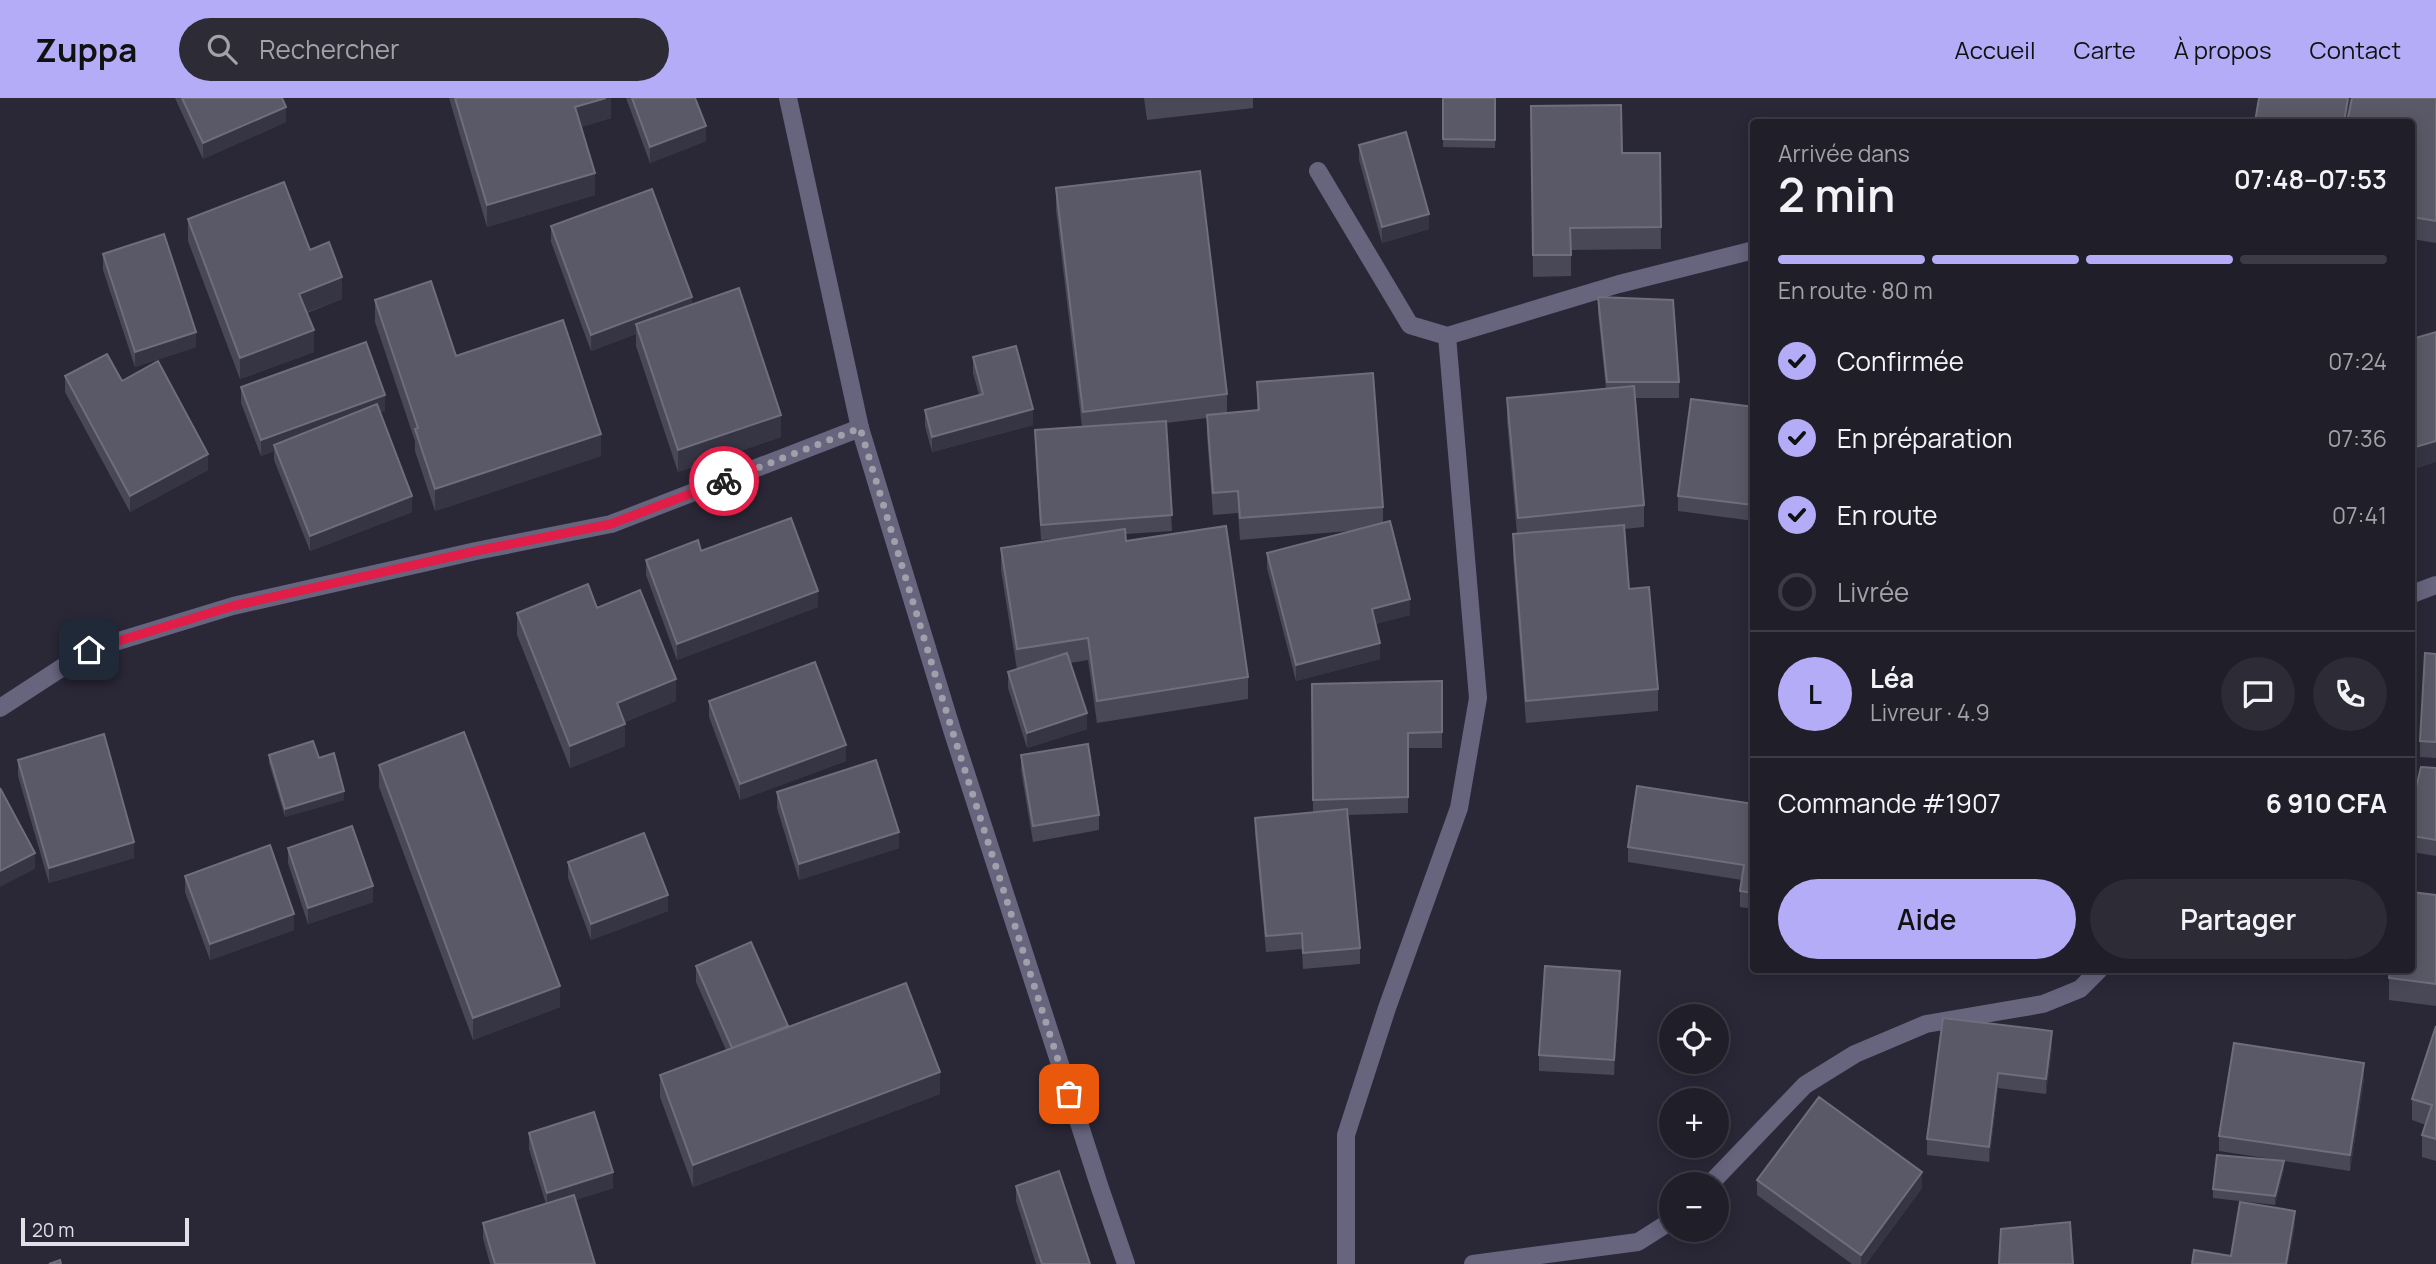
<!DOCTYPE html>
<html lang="fr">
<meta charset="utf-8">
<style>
:root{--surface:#201e29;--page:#2d2b35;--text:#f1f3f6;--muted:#a2a2a8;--line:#3d3c46;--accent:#b5acf8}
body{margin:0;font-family:Manrope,sans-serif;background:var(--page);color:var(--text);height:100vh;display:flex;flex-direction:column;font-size:26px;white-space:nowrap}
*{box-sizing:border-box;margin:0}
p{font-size:23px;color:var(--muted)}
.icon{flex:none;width:38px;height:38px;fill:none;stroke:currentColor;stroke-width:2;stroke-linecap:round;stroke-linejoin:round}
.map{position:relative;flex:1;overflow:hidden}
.sheet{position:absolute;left:1750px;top:21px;width:665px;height:854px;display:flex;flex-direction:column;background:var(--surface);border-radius:7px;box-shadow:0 4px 18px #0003,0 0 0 2px var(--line)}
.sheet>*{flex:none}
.controls{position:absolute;left:1659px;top:906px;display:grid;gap:14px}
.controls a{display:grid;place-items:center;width:70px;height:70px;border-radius:50%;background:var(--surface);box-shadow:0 4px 18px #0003,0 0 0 2px var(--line);font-size:35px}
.scale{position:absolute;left:21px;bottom:18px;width:168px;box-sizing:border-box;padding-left:7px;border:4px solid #e0e0e9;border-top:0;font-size:19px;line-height:24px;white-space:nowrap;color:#e0e0e9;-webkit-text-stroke:5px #2a2837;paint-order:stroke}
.pin{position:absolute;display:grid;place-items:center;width:60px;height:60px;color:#fff;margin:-30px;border-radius:14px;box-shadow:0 4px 10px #0006}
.courier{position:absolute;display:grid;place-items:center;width:70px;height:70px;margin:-35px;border:5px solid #e11d48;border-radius:50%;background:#fff;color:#222;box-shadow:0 2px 9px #0007}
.head em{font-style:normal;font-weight:600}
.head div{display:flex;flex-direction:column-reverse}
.head{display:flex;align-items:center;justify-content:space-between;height:119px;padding:0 28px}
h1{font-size:46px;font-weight:600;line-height:52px}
.bar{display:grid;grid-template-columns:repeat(4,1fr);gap:10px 7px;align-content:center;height:84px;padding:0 28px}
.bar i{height:9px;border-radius:5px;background:var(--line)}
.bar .active{background:var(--accent)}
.bar p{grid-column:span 4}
.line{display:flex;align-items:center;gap:18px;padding:0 28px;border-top:2px solid var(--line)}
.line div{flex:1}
.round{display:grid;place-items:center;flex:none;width:74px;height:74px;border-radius:37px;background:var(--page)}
ol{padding:0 28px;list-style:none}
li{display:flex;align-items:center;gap:21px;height:77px}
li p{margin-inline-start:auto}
li .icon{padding:7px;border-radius:50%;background:var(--accent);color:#111;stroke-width:4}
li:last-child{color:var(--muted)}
li i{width:38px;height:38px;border:4px solid var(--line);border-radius:50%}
.cta{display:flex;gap:14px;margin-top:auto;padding:14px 28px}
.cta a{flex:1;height:80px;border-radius:42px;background:var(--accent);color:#111;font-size:28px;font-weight:600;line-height:80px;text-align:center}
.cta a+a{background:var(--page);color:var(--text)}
header{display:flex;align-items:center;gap:42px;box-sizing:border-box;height:98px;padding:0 35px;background:var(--accent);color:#111}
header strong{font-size:33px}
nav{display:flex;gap:38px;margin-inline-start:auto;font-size:24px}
.search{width:490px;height:63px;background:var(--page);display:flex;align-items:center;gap:18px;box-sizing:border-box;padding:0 24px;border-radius:38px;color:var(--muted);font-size:26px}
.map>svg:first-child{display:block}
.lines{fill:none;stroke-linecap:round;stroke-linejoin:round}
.minor{stroke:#67647e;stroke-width:18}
.tertiary{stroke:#67647e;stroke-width:18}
.wall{fill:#494857}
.shaded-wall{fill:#363544}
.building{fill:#5a5967;stroke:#6f6e7b;stroke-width:2}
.done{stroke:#a0a0ab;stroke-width:7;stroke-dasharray:0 12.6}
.route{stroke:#e11d48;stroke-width:9}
</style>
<header>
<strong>Zuppa</strong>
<div class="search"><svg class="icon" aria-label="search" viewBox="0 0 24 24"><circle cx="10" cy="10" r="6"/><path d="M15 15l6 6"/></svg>Rechercher</div>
<nav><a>Accueil</a><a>Carte</a><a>À propos</a><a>Contact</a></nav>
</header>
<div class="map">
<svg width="2436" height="1166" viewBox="0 0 2436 1166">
<rect width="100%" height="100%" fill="#2a2837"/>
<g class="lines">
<!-- minor -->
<path class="minor" d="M 1318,73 L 1410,227 L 1447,238 L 1619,186 L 1754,152
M 2412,496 L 2436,487
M 0,610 L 89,552 L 233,508 L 476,453 L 611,426 L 860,330
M 1709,1087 L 1805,987 L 1855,956 L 1926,926 L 2043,906 L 2080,891 L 2099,872
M 1346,1166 L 1346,1037 L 1387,910 L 1459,710 L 1478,600 L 1447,238
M 1473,1166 L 1638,1144 L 1671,1123"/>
<!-- tertiary -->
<path class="tertiary" d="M 788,0 L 860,330 L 952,632 L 1100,1090 L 1126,1166"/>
</g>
<!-- wall -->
<path class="wall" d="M 175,0 L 282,0 L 286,24 L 203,61 Z
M 449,0 L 611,0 L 611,20 L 581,29 L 595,97 L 487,129 Z
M 626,0 L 695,0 L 706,43 L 650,65 Z
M 1144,0 L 1253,0 L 1253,10 L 1147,22 Z
M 1443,0 L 1495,0 L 1495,50 L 1443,49 Z
M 2436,0 L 2436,145 L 2412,141 L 2412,24 Z
M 1531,8 L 1622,55 L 1660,55 L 1661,151 L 1571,152 L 1571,178 L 1533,179 Z
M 1359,47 L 1429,131 L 1382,145 L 1359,62 Z
M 1056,90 L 1227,296 L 1227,315 L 1257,312 L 1257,284 L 1383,409 L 1383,425 L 1410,517 L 1375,526 L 1380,561 L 1296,583 L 1267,470 L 1267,455 L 1349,433 L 1240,442 L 1238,415 L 1213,417 L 1207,338 L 1207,320 L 1166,325 L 1172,433 L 1126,436 L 1126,443 L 1248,579 L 1248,601 L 1097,625 L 1088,562 L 1070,565 L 1087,631 L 1027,650 L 1008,590 L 1008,574 L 1017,572 L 1001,472 L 1001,450 L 1059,441 L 1041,442 L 1035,348 L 1035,332 L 1082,329 L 1056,112 Z
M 188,121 L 310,152 L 342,201 L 307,215 L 314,254 L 240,281 L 188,143 Z
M 551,128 L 692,207 L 781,339 L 678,374 L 636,248 L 636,236 L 591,253 L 551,144 Z
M 103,156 L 196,249 L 135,269 L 103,172 Z
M 1598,199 L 1679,284 L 1679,300 L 1635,300 L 1644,407 L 1644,429 L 1624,431 L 1629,491 L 1658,591 L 1658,613 L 1526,625 L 1513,458 L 1513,436 L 1517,436 L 1507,322 L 1507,300 L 1606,291 L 1598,215 Z
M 375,202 L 456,258 L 601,358 L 435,413 L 415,353 L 415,343 L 375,224 Z
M 973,259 L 1033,327 L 932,354 L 925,328 L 925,312 L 979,297 L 973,275 Z
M 65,278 L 122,283 L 208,372 L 130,414 L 65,294 Z
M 241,289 L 385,313 L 380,314 L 412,414 L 310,453 L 274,362 L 274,353 L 261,358 L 241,305 Z
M 1754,309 L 1754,423 L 1678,413 L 1678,398 Z
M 701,453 L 818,509 L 677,562 L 646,477 L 646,462 Z
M 597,510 L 676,603 L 625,624 L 625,648 L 570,670 L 517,537 L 517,515 Z
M 2436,556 L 2436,660 L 2420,659 L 2420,643 Z
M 1442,583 L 1442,650 L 1408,650 L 1408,715 L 1347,717 L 1360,850 L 1360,866 L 1303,871 L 1302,851 L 1266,854 L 1255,736 L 1255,720 L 1313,715 L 1312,586 Z
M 709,603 L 846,663 L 740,702 L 709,619 Z
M 269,657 L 319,660 L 344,702 L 285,719 L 269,665 Z
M 1021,657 L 1099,717 L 1099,732 L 1033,744 L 1021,672 Z
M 18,662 L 134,760 L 49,785 L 18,678 Z
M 379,667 L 560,909 L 473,942 L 379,689 Z
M 2436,670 L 2436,758 L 2412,754 L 2412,706 Z
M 777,694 L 899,750 L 799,782 L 777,710 Z
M 1754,706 L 1754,811 L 1740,809 L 1740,793 L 1742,782 L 1628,764 L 1628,749 Z
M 288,750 L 373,804 L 308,826 L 288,765 Z
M 568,764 L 668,813 L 591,842 L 568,780 Z
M 185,778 L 294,832 L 210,862 L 185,794 Z
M 2436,797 L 2436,908 L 2389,902 L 2389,880 Z
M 696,868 L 788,929 L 940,996 L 693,1089 L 660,999 L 660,977 L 726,952 L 696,884 Z
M 1620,888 L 1614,977 L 1539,973 L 1539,957 Z
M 1943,920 L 2052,949 L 2046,996 L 1998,990 L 1989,1064 L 1927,1057 L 1927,1041 Z
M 2436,928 L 2436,1063 L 2422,1059 L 2422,1037 L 2426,1027 L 2412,1022 L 2412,1001 Z
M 2364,981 L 2350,1073 L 2284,1063 L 2284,1071 L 2275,1107 L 2213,1100 L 2213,1091 L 2278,1062 L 2219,1053 L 2219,1038 Z
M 529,1035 L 613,1090 L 575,1102 L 595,1166 L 490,1166 L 483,1140 L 483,1125 L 546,1106 L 529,1051 Z
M 1757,1082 L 1922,1090 L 1866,1166 L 1852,1166 L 1757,1097 Z
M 1016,1088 L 1090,1166 L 1036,1166 L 1016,1103 Z"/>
<!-- shaded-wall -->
<path class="shaded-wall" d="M 606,0 L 611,0 L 611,20 L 575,31 L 575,9 Z
M 2348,0 L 2351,0 L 2347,24 L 2344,24 Z
M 286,9 L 286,24 L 203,61 L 203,45 Z
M 706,28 L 706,43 L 650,65 L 650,49 Z
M 595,75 L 595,97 L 487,129 L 487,107 Z
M 1429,116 L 1429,131 L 1382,145 L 1382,129 Z
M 342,179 L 342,201 L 299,217 L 299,196 Z
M 692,199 L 692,214 L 636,226 L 636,236 L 591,253 L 591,237 Z
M 314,232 L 314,254 L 240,281 L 240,260 Z
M 196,234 L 196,249 L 135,269 L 135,254 Z
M 385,297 L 385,313 L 276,352 L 274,347 L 274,353 L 261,358 L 261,342 Z
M 1033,311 L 1033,327 L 932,354 L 932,339 Z
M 781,317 L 781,339 L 678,374 L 678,352 Z
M 601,336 L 601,358 L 435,413 L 435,391 Z
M 2436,343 L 2436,364 L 2412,372 L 2412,350 Z
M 208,356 L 208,372 L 130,414 L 130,398 Z
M 412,398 L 412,414 L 310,453 L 310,438 Z
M 818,493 L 818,509 L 677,562 L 677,546 Z
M 1410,501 L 1410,517 L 1372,527 L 1372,511 Z
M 1380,545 L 1380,561 L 1296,583 L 1296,567 Z
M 676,581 L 676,603 L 617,627 L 617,605 Z
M 1087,615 L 1087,631 L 1027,650 L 1027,635 Z
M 625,626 L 625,648 L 570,670 L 570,648 Z
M 846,647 L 846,663 L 740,702 L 740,686 Z
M 344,693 L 344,702 L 285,719 L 285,711 Z
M 899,734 L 899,750 L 799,782 L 799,766 Z
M 134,744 L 134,760 L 49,785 L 49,770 Z
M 35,755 L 35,771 L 0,789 L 0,773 Z
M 373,788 L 373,804 L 308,826 L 308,810 Z
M 668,797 L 668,813 L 591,842 L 591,826 Z
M 294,816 L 294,832 L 210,862 L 210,846 Z
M 1620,873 L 1620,888 L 1614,977 L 1614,962 Z
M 560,888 L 560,909 L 473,942 L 473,920 Z
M 2052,933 L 2052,949 L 2046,996 L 2046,981 Z
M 2364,965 L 2364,981 L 2350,1073 L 2350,1057 Z
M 940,974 L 940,996 L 693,1089 L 693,1067 Z
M 1998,975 L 1998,990 L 1989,1064 L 1989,1049 Z
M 2284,1063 L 2284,1071 L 2275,1107 L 2275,1098 Z
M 613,1074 L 613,1090 L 547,1111 L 547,1095 Z
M 1922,1074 L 1922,1090 L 1866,1166 L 1861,1166 L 1861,1157 Z
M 2295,1113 L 2295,1129 L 2288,1166 L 2286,1166 Z"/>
<!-- building -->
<path class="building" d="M 182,0 L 282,0 L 286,9 L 203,45 Z
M 455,0 L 606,0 L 575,9 L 595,75 L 487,107 Z
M 632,0 L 695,0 L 706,28 L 650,49 Z
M 1443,0 L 1495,0 L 1495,42 L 1443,41 Z
M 2259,0 L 2348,0 L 2344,24 L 2255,24 Z
M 2352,0 L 2436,0 L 2436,123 L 2412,119 L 2412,24 L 2347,24 Z
M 1621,7 L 1622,55 L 1660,55 L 1661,129 L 1570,130 L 1571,157 L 1533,157 L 1531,8 Z
M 1406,34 L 1429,116 L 1382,129 L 1359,47 Z
M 1200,73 L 1227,296 L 1083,314 L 1056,90 Z
M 284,84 L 310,152 L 329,144 L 342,179 L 299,196 L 314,232 L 240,260 L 188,121 Z
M 652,91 L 692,199 L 591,237 L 551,128 Z
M 164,136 L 196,234 L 135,254 L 103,156 Z
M 431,183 L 456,258 L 563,222 L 601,336 L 435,391 L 415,331 L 418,330 L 375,202 Z
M 739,190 L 781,317 L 678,352 L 636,226 Z
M 1598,199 L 1673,202 L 1679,284 L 1607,284 Z
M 2436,234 L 2436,343 L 2412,350 L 2412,241 Z
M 366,244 L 385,297 L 261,342 L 241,289 Z
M 1016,248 L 1033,311 L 932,339 L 925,312 L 983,296 L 973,259 Z
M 107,256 L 122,283 L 158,263 L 208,356 L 130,398 L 65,278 Z
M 1373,275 L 1383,409 L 1240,420 L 1238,393 L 1213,395 L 1207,317 L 1259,312 L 1257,284 Z
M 1634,288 L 1644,407 L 1518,420 L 1507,300 Z
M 1691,301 L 1754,309 L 1754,407 L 1678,398 Z
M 377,306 L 412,398 L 310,438 L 274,347 Z
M 1166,323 L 1172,417 L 1041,427 L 1035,332 Z
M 791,420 L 818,493 L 677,546 L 646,462 L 698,442 L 701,453 Z
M 1390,423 L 1410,501 L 1372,511 L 1380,545 L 1296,567 L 1267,455 Z
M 1624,427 L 1629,491 L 1649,489 L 1658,591 L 1526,603 L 1513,436 Z
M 1226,428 L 1248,579 L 1097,603 L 1088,540 L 1017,551 L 1001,450 L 1125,431 L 1126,443 Z
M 588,486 L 597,510 L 640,492 L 676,581 L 617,605 L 625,626 L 570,648 L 517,515 Z
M 1067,555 L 1087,615 L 1027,635 L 1008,574 Z
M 2425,555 L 2436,556 L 2436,644 L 2420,643 Z
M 815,564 L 846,647 L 740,686 L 709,603 Z
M 1442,583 L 1442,634 L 1408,635 L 1408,699 L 1313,702 L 1312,586 Z
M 464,634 L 560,888 L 473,920 L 379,667 Z
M 104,636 L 134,744 L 49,770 L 18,662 Z
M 313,643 L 319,660 L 334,655 L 344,693 L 285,711 L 269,657 Z
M 1088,646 L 1099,717 L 1033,728 L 1021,657 Z
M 876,662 L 899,734 L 799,766 L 777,694 Z
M 2421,669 L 2436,670 L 2436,742 L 2412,738 L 2412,706 Z
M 1637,688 L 1754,706 L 1754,795 L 1740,793 L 1744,767 L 1628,749 Z
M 0,690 L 35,755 L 0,773 Z
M 1347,711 L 1360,850 L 1303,855 L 1302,835 L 1266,838 L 1255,720 Z
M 352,728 L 373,788 L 308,810 L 288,750 Z
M 644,735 L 668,797 L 591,826 L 568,764 Z
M 270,747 L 294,816 L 210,846 L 185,778 Z
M 2412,794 L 2436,797 L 2436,886 L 2389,880 L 2390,872 L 2412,872 Z
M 751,844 L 788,928 L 732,950 L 696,868 Z
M 1545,868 L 1620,873 L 1614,962 L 1539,957 Z
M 906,885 L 940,974 L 693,1067 L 660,977 Z
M 1943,920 L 2052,933 L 2046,981 L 1998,975 L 1989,1049 L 1927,1041 Z
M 2436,928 L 2436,1041 L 2422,1037 L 2432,1007 L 2412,1001 Z
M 2234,945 L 2364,965 L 2350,1057 L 2219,1038 Z
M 1819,999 L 1922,1074 L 1861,1157 L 1757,1082 Z
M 594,1014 L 613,1074 L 547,1095 L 529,1035 Z
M 2217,1057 L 2284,1063 L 2275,1098 L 2213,1091 Z
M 1059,1073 L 1090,1166 L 1042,1166 L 1016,1088 Z
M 574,1097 L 595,1166 L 495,1166 L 483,1125 Z
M 2240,1104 L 2295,1113 L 2286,1166 L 2192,1166 L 2194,1152 L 2231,1158 Z
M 2070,1124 L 2073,1166 L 1999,1166 L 2001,1131 Z
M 60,1162 L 61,1166 L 49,1166 Z"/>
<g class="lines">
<!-- done -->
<path class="done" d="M 724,383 L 860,330 L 952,632 L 1069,996"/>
<!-- route -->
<path class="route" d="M 89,552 L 233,508 L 476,453 L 611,426 L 724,383"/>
</g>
</svg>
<div class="controls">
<a><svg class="icon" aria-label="locate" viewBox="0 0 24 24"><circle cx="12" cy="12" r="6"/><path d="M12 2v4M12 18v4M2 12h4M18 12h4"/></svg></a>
<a>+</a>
<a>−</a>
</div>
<div class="scale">20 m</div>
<div class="pin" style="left:1069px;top:996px;background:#ea580c"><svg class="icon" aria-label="bag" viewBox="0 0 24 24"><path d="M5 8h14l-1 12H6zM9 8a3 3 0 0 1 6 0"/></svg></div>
<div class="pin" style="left:89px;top:552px;background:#1f2937"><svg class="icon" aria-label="home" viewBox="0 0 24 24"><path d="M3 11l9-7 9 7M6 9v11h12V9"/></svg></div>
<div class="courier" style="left:724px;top:383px"><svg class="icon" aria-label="bike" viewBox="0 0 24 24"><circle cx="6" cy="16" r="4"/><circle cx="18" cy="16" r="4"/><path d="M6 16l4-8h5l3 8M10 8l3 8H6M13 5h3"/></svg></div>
<section class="sheet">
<div class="head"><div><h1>2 min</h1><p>Arrivée dans</p></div><em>07:48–07:53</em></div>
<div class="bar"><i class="active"></i><i class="active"></i><i class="active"></i><i></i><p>En route · 80 m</p></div>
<ol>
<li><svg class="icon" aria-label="check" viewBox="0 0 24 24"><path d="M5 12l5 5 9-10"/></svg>Confirmée<p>07:24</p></li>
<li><svg class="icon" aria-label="check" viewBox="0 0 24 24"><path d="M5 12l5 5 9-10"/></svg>En préparation<p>07:36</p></li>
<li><svg class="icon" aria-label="check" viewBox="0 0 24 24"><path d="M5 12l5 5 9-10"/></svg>En route<p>07:41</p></li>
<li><i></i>Livrée</li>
</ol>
<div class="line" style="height:126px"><b class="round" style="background:var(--accent);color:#111">L</b><div><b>Léa</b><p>Livreur · 4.9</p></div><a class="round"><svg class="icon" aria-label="chat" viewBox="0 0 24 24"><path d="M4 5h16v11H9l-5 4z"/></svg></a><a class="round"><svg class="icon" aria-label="phone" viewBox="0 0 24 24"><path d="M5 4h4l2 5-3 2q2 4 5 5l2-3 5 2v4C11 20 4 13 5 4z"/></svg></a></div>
<div class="line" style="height:91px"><div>Commande #1907</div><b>6 910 CFA</b></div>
<div class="cta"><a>Aide</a><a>Partager</a></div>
</section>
</div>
